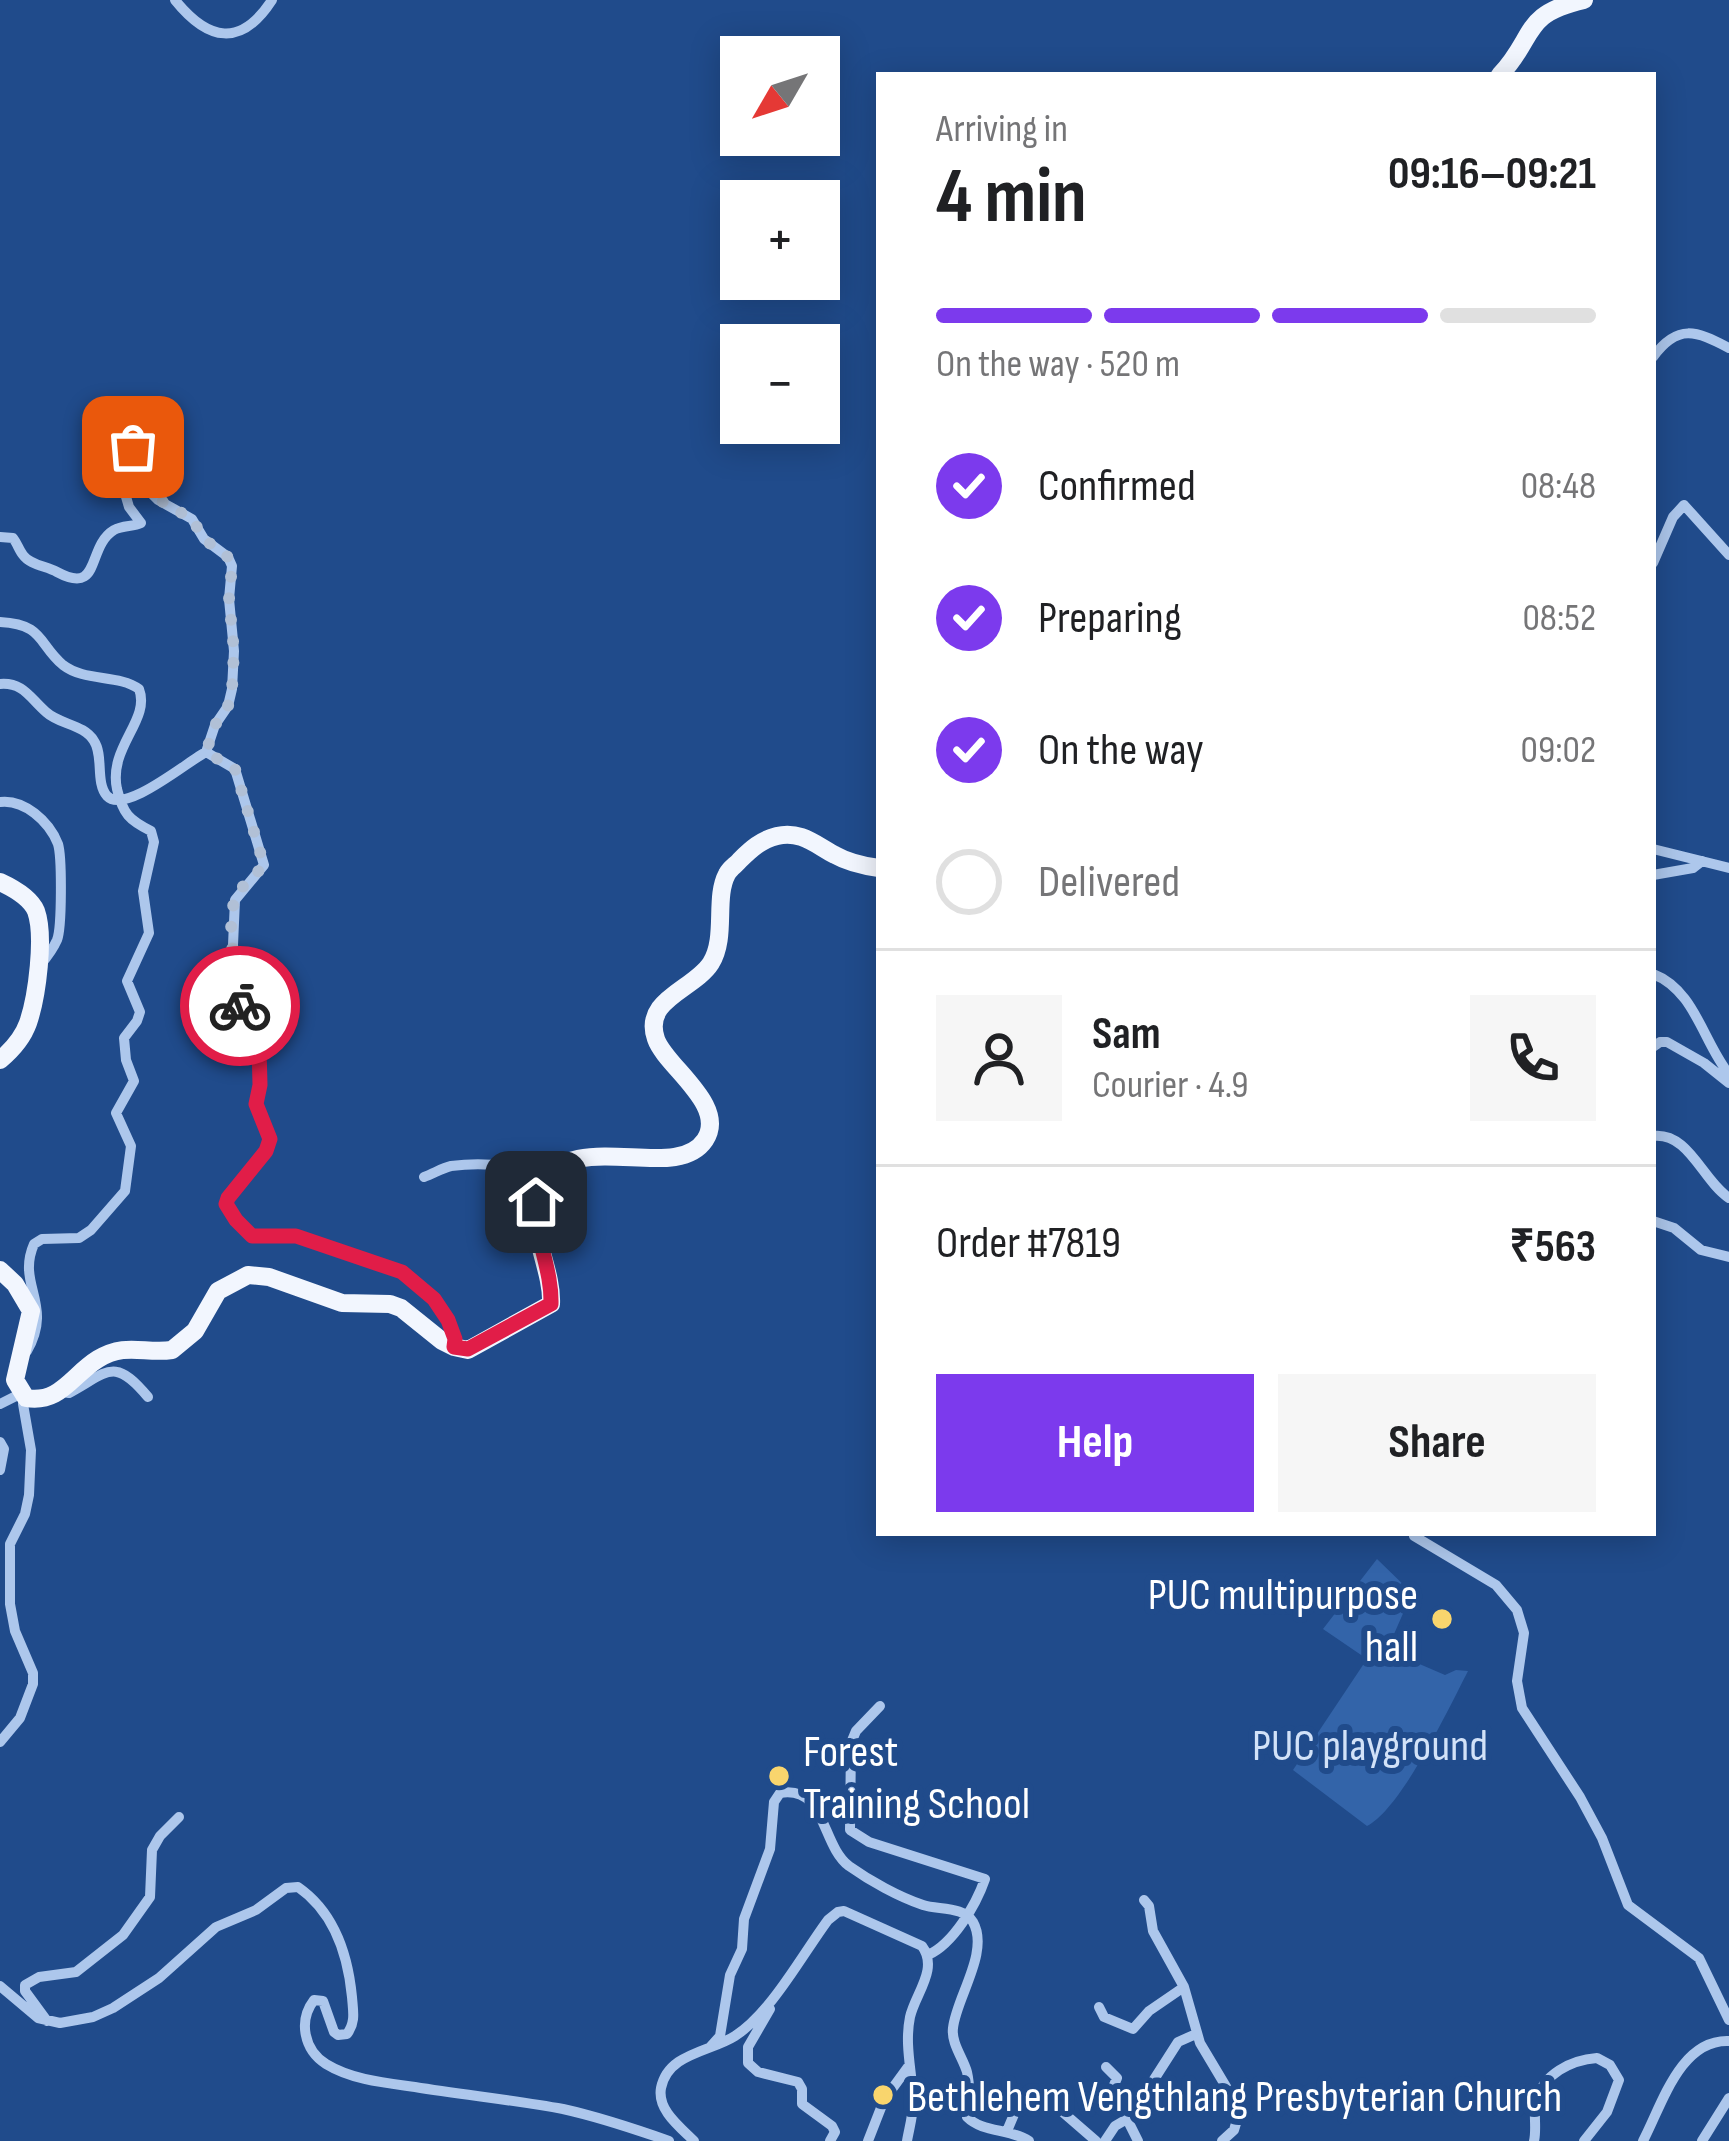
<!DOCTYPE html>
<meta charset="utf-8">
<style>
:root{--surface:#fff;--page:#f6f6f6;--text:#202124;--muted:#757577;--line:#e0e0e0;--accent:#7c3aed}
body{margin:0;font-family:"Sofia Sans Condensed",sans-serif;background:var(--page);color:var(--text);height:100vh;display:flex;flex-direction:column;font-size:45px;white-space:nowrap}
*{box-sizing:border-box;margin:0}
p{font-size:39px;color:var(--muted)}
.icon{flex:none;width:66px;height:66px;fill:none;stroke:currentColor;stroke-width:2;stroke-linecap:round;stroke-linejoin:round}
.map{position:relative;flex:1;overflow:hidden}
.panel{position:absolute;left:876px;top:72px;width:780px;height:1464px;display:flex;flex-direction:column;background:var(--surface);border-radius:0px;box-shadow:0 6px 30px #0003}
.panel>*{flex:none}
.needle{width:78px;rotate:231deg}
.fabs{position:absolute;left:720px;top:36px;display:grid;gap:24px}
.fabs a{display:grid;place-items:center;width:120px;height:120px;border-radius:0px;background:var(--surface);box-shadow:0 6px 30px #0003;font-size:60px}
.pin{position:absolute;display:grid;place-items:center;width:102px;height:102px;color:#fff;margin:-51px;border-radius:24px;box-shadow:0 6px 18px #0006}
.courier{position:absolute;display:grid;place-items:center;width:120px;height:120px;margin:-60px;border:9px solid #e11d48;border-radius:50%;background:#fff;color:#222;box-shadow:0 3px 15px #0007}
.overview em{font-style:normal;font-weight:700}
.overview div{display:flex;flex-direction:column-reverse}
.overview{display:flex;align-items:center;justify-content:space-between;height:204px;padding:0 60px}
h1{font-size:78px;font-weight:700;line-height:90px}
.bar{display:grid;grid-template-columns:repeat(4,1fr);gap:18px 12px;align-content:center;height:144px;padding:0 60px}
.bar i{height:15px;border-radius:9px;background:var(--line)}
.bar .current{background:var(--accent)}
.bar p{grid-column:span 4}
.line{display:flex;align-items:center;gap:30px;padding:0 60px;border-top:3px solid var(--line)}
.line div{flex:1}
.round{display:grid;place-items:center;flex:none;width:126px;height:126px;border-radius:0px;background:var(--page)}
ol{padding:0 60px;list-style:none}
li{display:flex;align-items:center;gap:36px;height:132px}
li p{margin-inline-start:auto}
li .icon{padding:12px;border-radius:50%;background:var(--accent);color:#fff;stroke-width:4}
li:last-child{color:var(--muted)}
li i{width:66px;height:66px;border:6px solid var(--line);border-radius:50%}
.cta{display:flex;gap:24px;margin-top:auto;padding:24px 60px}
.cta a{flex:1;height:138px;border-radius:0px;background:var(--accent);color:#fff;font-size:48px;font-weight:700;line-height:138px;text-align:center}
.cta a+a{background:var(--page);color:var(--text)}
.map>svg:first-child{display:block}
.green{fill:#3364a9}
.lines{fill:none;stroke-linecap:round;stroke-linejoin:round}
.minor{stroke:#adc7ec;stroke-width:10}
.primary{stroke:#f2f6fe;stroke-width:18}
.done{stroke:#b1c0d6;stroke-width:12;stroke-dasharray:0 21.6}
.route{stroke:#e11d48;stroke-width:15}
.poi-dot{fill:#f9d56d;stroke:#204b8b;stroke-width:4.5}
.labels{text-anchor:middle;stroke-width:12;stroke-linejoin:round;paint-order:stroke}
.poi-label{font-size:45px;fill:#fff;stroke:#204b8b;text-anchor:start}
.park-label{font-size:45px;fill:#d2e2f8;stroke:#204b8b}
</style>
<div class="map">
<svg width="1729" height="2141" viewBox="0 0 1729 2141">
<rect width="100%" height="100%" fill="#204b8b"/>
<!-- green -->
<path class="green" d="M 1377,1559 L 1412,1593 L 1387,1650 L 1445,1675 L 1456,1670 L 1468,1671 C 1449,1708 1401,1809 1367,1826 L 1293,1770 L 1367,1659 L 1323,1629 Z"/>
<g class="lines">
<!-- minor -->
<path class="minor" d="M 175,0 C 208,41 241,48 272,0
M 1653,357 C 1678,323 1696,331 1729,348
M 0,537 L 13,538 C 17,543 19,550 23,555 C 30,565 46,566 57,572 C 102,596 86,547 114,530 C 123,525 133,527 141,523 L 129,507 L 124,490 L 126,447 L 131,445 L 147,489 L 158,500 L 192,519 L 204,539 L 228,557 L 232,566 L 229,599 L 234,651 L 232,689 L 228,706 L 215,725 L 206,752
M 1653,563 L 1673,517 L 1684,505 L 1729,555
M 0,622 C 44,624 38,644 63,665 C 85,682 118,674 139,689 C 151,720 108,747 117,789 C 123,814 129,820 151,831 L 154,842 L 143,891 L 149,933 L 127,981 L 140,1012 L 137,1021 L 124,1038 L 126,1060 L 134,1081 L 116,1113 L 131,1146 L 125,1191 L 91,1230 L 79,1238 L 42,1239 L 34,1244 C 16,1285 54,1304 27,1351
M 0,684 C 23,682 30,698 46,712 C 60,725 84,724 94,741 C 104,756 95,782 107,796 C 125,815 188,761 206,752 L 235,769 L 264,865 L 235,900 L 233,945 L 240,1011 L 259,1047 L 260,1085 L 256,1104 L 270,1139 L 266,1151 L 228,1198 L 229,1210 L 252,1236 L 296,1236 L 402,1272 L 434,1299 L 449,1320 L 453,1332 L 454,1347
M 0,802 C 24,799 49,821 58,844 C 62,857 62,928 57,940 C 53,949 47,957 41,964
M 1653,849 L 1729,868
M 1653,875 L 1693,868 L 1702,861
M 1653,974 C 1695,990 1703,1042 1729,1074
M 1653,1047 L 1660,1042 L 1667,1042 L 1704,1063 L 1729,1083
M 1653,1136 C 1689,1132 1702,1180 1729,1198
M 424,1177 C 433,1174 442,1168 451,1166 C 467,1164 518,1161 527,1177 C 531,1185 529,1197 531,1206
M 1653,1221 L 1674,1228 L 1701,1250 L 1729,1257
M 64,1392 L 69,1393 C 108,1372 114,1356 148,1397
M 0,1404 L 22,1393
M 0,1442 L 4,1449 L 0,1470
M 1414,1536 L 1496,1585 L 1517,1610 L 1524,1633 L 1517,1681 L 1522,1708 L 1580,1797 L 1602,1838 L 1628,1905 L 1699,1958 L 1729,2020
M 880,1706 L 856,1731 L 851,1743 L 850,1830 L 869,1842 L 985,1879 C 976,1905 953,1944 928,1955
M 0,1742 L 20,1718 L 33,1684 L 33,1673 L 15,1631 L 10,1604 L 10,1544 L 25,1514 L 29,1495 L 31,1450 L 23,1404 L 26,1398
M 1144,1900 L 1149,1906 L 1153,1931 L 1184,1987 L 1200,2043 L 1240,2110 L 1234,2130 L 1222,2141
M 0,1986 L 38,2018 L 60,2023 L 93,2017 L 113,2008 L 159,1978 L 216,1927 L 256,1910 L 286,1888 L 298,1887 C 334,1912 348,1955 352,1997 C 353,2011 356,2022 347,2034 L 338,2035 L 334,2032 L 323,2001 L 314,2000 C 298,2021 304,2050 326,2064 C 352,2080 386,2083 415,2087 C 464,2095 514,2100 563,2109 C 599,2117 635,2129 669,2141
M 1099,2007 L 1104,2017 L 1133,2029 L 1149,2011 L 1184,1987
M 770,2009 L 748,2047 L 748,2063 L 758,2072 L 798,2082 L 802,2089 L 802,2104 L 832,2126 L 835,2132 L 830,2141
M 47,2021 L 25,1991 L 25,1985 L 39,1977 L 76,1972 L 123,1935 L 150,1897 L 152,1850 L 160,1836 L 179,1817
M 711,2046 L 720,2036 L 730,1975 L 742,1949 L 744,1919 L 770,1849 L 774,1802 L 780,1793 C 826,1785 821,1845 849,1866 C 870,1881 899,1897 923,1905 C 938,1910 964,1906 973,1922 C 990,1952 956,1998 953,2028 C 951,2043 963,2058 967,2072 C 970,2085 970,2104 967,2117 C 983,2133 1009,2128 1029,2141
M 1106,2067 L 1117,2078 L 1114,2085 L 1126,2102
M 1007,2131 L 1023,2093 L 1033,2091 L 1051,2102 L 1096,2141
M 694,2141 C 680,2127 657,2110 661,2088 C 668,2053 710,2052 735,2036 C 771,2013 802,1955 828,1920 L 838,1912 L 844,1911 L 922,1946 C 939,1969 915,1994 910,2017 C 904,2047 913,2074 913,2103 C 913,2116 909,2129 907,2141
M 868,2141 L 884,2100 L 908,2067
M 1105,2141 L 1115,2126 L 1127,2119
M 1138,2141 L 1127,2119 L 1126,2102 L 1153,2081 L 1178,2042 L 1196,2034
M 1534,2141 C 1537,2128 1533,2114 1536,2101 C 1543,2074 1571,2060 1597,2058 L 1610,2065 L 1619,2080 L 1607,2112 L 1584,2141
M 1643,2141 C 1662,2105 1680,2039 1729,2041
M 1702,2141 L 1729,2098"/>
<!-- primary -->
<path class="primary" d="M 1500,75 C 1536,37 1521,14 1584,0
M 0,882 C 13,888 30,897 36,911 C 45,936 37,997 28,1023 C 23,1037 12,1050 0,1060
M 0,1270 L 15,1284 L 31,1311 L 15,1380 L 26,1398 C 60,1404 72,1375 98,1359 C 126,1342 144,1354 172,1350 L 195,1331 L 218,1291 L 248,1275 L 269,1277 L 342,1303 L 390,1304 L 401,1308 L 442,1341 L 454,1347 L 468,1350 L 551,1304 C 553,1267 523,1221 539,1188 C 572,1124 675,1185 705,1140 C 728,1105 665,1066 656,1039 C 642,999 694,990 711,963 C 727,937 714,898 727,874 C 730,868 736,865 740,860 C 751,849 761,840 777,836 C 800,830 816,845 835,855 C 849,863 864,866 879,868"/>
</g>
<g class="lines">
<!-- done -->
<path class="done" d="M 133,447 L 140,475 L 153,496 L 192,519 L 204,539 L 228,557 L 232,566 L 229,599 L 234,651 L 232,689 L 228,706 L 215,725 L 206,752 L 235,769 L 264,865 C 256,875 245,882 238,893 C 223,917 237,978 240,1006"/>
<!-- route -->
<path class="route" d="M 240,1006 L 242,1018 L 259,1047 L 260,1085 L 256,1104 L 270,1139 L 266,1151 L 228,1198 L 226,1204 L 236,1220 L 252,1236 L 296,1236 L 402,1272 L 434,1299 L 448,1320 L 455,1339 L 454,1347 L 468,1349 L 551,1304 C 552,1268 534,1237 536,1202"/>
</g>
<!-- markers -->
<g class="poi-dot">
<circle cx="1442" cy="1619" r="12"/>
<circle cx="779" cy="1776" r="12"/>
<circle cx="883" cy="2095" r="12"/>
</g>
<g class="labels">
<!-- poi labels -->
<g class="poi-label">
<text x="1418" y="1609" text-anchor="end">PUC multipurpose<tspan x="1418" dy="52">hall</tspan></text>
<text x="803" y="1766">Forest<tspan x="803" dy="52">Training School</tspan></text>
<text x="907" y="2111">Bethlehem Vengthlang Presbyterian Church</text>
</g>
<!-- park labels -->
<g class="park-label">
<text x="1370" y="1760">PUC playground</text>
</g>
</g>
</svg>
<div class="fabs">
<a><svg class="needle" viewBox="-14 -14 28 28"><path d="M0-13l5 13h-10z" fill="#e53935"/><path d="M0 13l5-13h-10z" fill="#757577"/></svg></a>
<a>+</a>
<a>−</a>
</div>
<div class="pin" style="left:133px;top:447px;background:#ea580c"><svg class="icon" aria-label="bag" viewBox="0 0 24 24"><path d="M5 8h14l-1 12H6zM9 8a3 3 0 0 1 6 0"/></svg></div>
<div class="pin" style="left:536px;top:1202px;background:#1f2937"><svg class="icon" aria-label="home" viewBox="0 0 24 24"><path d="M3 11l9-7 9 7M6 9v11h12V9"/></svg></div>
<div class="courier" style="left:240px;top:1006px"><svg class="icon" aria-label="bike" viewBox="0 0 24 24"><circle cx="6" cy="16" r="4"/><circle cx="18" cy="16" r="4"/><path d="M6 16l4-8h5l3 8M10 8l3 8H6M13 5h3"/></svg></div>
<section class="panel">
<div class="overview"><div><h1>4 min</h1><p>Arriving in</p></div><em>09:16–09:21</em></div>
<div class="bar"><i class="current"></i><i class="current"></i><i class="current"></i><i></i><p>On the way · 520 m</p></div>
<ol>
<li><svg class="icon" aria-label="check" viewBox="0 0 24 24"><path d="M5 12l5 5 9-10"/></svg>Confirmed<p>08:48</p></li>
<li><svg class="icon" aria-label="check" viewBox="0 0 24 24"><path d="M5 12l5 5 9-10"/></svg>Preparing<p>08:52</p></li>
<li><svg class="icon" aria-label="check" viewBox="0 0 24 24"><path d="M5 12l5 5 9-10"/></svg>On the way<p>09:02</p></li>
<li><i></i>Delivered</li>
</ol>
<div class="line" style="height:216px"><a class="round"><svg class="icon" aria-label="person" viewBox="0 0 24 24"><circle cx="12" cy="8" r="4"/><path d="M4 21q1-7 8-7t8 7"/></svg></a><div><b>Sam</b><p>Courier · 4.9</p></div><a class="round"><svg class="icon" aria-label="phone" viewBox="0 0 24 24"><path d="M5 4h4l2 5-3 2q2 4 5 5l2-3 5 2v4C11 20 4 13 5 4z"/></svg></a></div>
<div class="line" style="height:156px"><div>Order #7819</div><b>₹563</b></div>
<div class="cta"><a>Help</a><a>Share</a></div>
</section>
</div>
